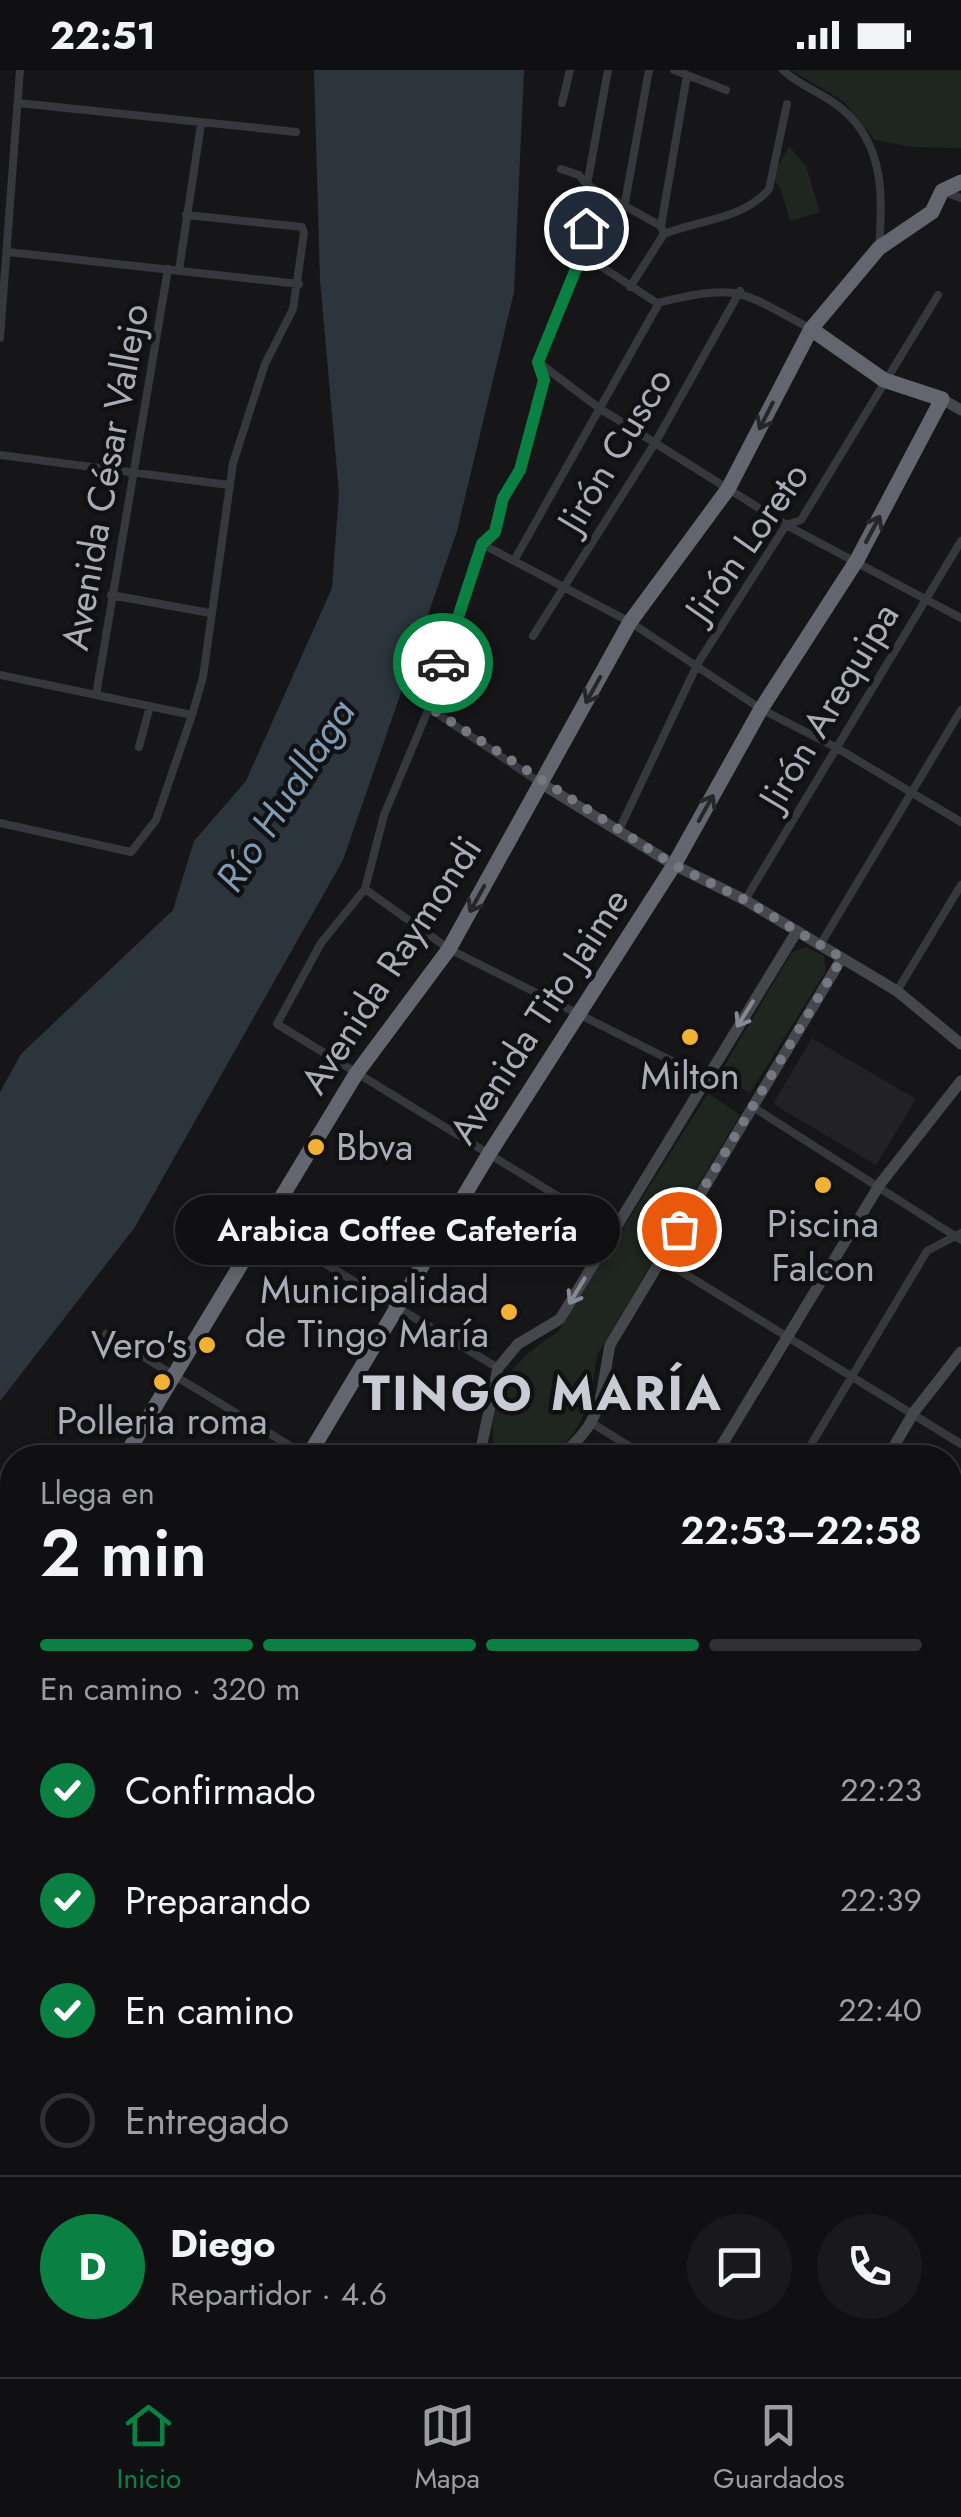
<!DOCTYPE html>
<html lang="es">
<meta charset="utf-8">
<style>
:root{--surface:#101012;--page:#19191b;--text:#f1f3f6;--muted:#9c9d9f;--line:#303032;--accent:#0b8043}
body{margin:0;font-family:Jost,sans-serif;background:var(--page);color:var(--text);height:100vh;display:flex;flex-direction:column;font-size:38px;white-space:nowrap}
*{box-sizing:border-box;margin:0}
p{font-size:32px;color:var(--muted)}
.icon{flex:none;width:55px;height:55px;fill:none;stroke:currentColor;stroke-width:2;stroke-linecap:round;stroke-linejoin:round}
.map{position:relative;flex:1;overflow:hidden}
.sheet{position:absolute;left:0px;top:1375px;width:962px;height:932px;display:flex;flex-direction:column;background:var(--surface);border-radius:40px 40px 0 0;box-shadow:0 5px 15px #0003,0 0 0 2px var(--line)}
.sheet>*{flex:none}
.pin{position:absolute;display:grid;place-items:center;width:85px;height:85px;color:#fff;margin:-42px;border:5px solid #fff;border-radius:50%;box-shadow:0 2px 10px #0007}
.courier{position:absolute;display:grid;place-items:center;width:100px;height:100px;margin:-50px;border:8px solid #0b8043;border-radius:50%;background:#fff;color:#222;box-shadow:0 2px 12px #0007}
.bubble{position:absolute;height:70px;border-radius:35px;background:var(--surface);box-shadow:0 5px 15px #0003,0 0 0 2px var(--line);font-size:32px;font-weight:600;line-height:70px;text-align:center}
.overview em{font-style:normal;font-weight:600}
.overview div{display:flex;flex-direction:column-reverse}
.overview{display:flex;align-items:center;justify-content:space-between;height:170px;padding:0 40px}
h1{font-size:65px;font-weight:600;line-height:75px}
.bar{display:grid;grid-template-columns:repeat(4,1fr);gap:15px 10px;align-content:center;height:120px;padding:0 40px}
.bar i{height:12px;border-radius:8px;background:var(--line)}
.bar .current{background:var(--accent)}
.bar p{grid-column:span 4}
.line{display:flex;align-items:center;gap:25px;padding:0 40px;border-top:2px solid var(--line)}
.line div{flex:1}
.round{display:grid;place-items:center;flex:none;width:105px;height:105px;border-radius:52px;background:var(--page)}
ol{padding:0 40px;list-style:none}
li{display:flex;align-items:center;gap:30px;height:110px}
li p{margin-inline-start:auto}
li .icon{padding:10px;border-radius:50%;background:var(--accent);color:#fff;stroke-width:4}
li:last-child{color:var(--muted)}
li i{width:55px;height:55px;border:5px solid var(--line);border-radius:50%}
.status{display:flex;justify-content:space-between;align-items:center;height:70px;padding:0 50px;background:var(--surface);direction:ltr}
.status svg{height:28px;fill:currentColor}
.dock{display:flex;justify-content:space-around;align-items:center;height:140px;border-top:2px solid var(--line);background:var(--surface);font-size:28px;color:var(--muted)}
.dock a{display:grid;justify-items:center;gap:5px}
.dock .current{color:var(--accent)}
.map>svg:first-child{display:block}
.built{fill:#222225}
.green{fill:#1e261f}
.water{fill:#2c353c}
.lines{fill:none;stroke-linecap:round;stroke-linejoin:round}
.street{stroke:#37383d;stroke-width:8}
.secondary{stroke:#45474d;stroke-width:11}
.highway{stroke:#63666e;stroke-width:15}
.oneway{stroke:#26262a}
.oneway2{stroke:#858993}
.done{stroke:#757880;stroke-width:10;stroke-dasharray:0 18}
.route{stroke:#0b8043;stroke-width:12}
.poi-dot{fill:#f2b134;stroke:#111113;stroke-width:4}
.labels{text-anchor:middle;stroke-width:9;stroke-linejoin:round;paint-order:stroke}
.street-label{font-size:38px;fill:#a8adb8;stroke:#111113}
.poi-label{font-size:38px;fill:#a8adb8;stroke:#111113}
.water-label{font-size:40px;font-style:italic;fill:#7f9bb3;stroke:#111113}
.district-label{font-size:48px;font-weight:bold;letter-spacing:2.5px;fill:#c9ccd4;stroke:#111113}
</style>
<div class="status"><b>22:51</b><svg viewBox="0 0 49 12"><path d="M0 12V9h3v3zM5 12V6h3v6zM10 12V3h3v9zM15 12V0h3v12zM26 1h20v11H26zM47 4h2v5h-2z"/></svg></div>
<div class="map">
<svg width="961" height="2307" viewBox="0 0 961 2307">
<rect width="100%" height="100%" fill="#161618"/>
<!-- built -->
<path class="built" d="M 812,968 L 916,1029 L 876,1095 L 773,1034 Z"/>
<!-- green -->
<path class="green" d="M 791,0 L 961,0 L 961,78 L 913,77 L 875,70 L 843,31 Z
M 789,76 L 806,96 L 820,142 L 790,151 L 780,117 L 772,108 Z
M 806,877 L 824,886 L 826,901 L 750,1023 L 719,1005 L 792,882 Z
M 708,1023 L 740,1045 L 597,1285 C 592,1323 583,1380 535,1387 C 520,1390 502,1387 486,1388 C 495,1372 493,1366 493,1349 C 494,1309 527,1281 558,1262 Z
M 311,2295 L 521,2295 L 528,2307 L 307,2307 Z"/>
<!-- water -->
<path class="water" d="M 314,0 L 524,0 L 514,222 L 457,461 L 343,790 L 135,1157 L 0,1331 L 0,1022 L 21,984 L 173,840 L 194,771 L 246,711 L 332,518 L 339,423 L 320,210 Z"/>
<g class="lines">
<!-- street -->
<path class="street" d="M 674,0 L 726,20
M 783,0 C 800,17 824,23 842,39 C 885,75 883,128 879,178
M 18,33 L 296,62
M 562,33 L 570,0
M 561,99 L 579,105 L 587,115 L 661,156 L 664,164 C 699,150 744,149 769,119 L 787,34
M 587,115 L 608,0
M 942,121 L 961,128
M 604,126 L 586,158 L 582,184 L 538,293 L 544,310 L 520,400 L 503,428 L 495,462 L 482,474 L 429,638 L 384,745 L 365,819 L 321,873 L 277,954 L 613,1160
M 624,138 L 649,0
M 661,156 L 687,5
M 8,182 L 299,214
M 582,184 L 657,233 C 740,213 738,220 811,259
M 179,200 L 201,54
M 630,217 L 664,164
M 0,268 L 20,0
M 542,295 L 599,338 L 786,455 L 961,548
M 0,385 L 229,415
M 482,474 L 630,552 L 761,639 L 837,678 L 961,752
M 515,489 L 659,233
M 111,525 L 210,543
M 533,566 L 655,373 L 740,221
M 0,605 L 192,645
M 96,625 L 168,199
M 429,638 L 542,714
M 139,677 L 150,636
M 0,753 L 131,782 L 156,750 L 192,645 L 203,607 L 233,393 L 265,294 L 293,239 L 304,163 L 302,157 L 186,145
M 619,760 L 698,593 L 786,455 L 801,450 L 938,225
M 365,819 L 449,879 L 706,1008
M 745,830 L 961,471
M 820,875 L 961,640
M 897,921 L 961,815
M 753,1037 L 961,1170
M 216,1128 L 498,1298
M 661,1189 L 961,1374
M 106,1264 L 310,1388
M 592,1353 L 648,1388
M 803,1388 L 927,1181 L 961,1163
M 7,1411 L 12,1414
M 950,1431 L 961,1415
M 950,1577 L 961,1584
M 0,1611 L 12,1618
M 950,1765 L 961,1749
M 950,1781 L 961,1790
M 950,1881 L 961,1880
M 950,1980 L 961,1987
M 950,2038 L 961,2020
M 0,2058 L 12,2049
M 950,2116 L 961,2119
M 950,2172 L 961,2174
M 187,2295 L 194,2307
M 542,2295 L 548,2307
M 797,2295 L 800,2307
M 34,2307 L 53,2295
M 300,2307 L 305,2295
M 655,2307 L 655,2295"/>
<!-- secondary -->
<path class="secondary" d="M 942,329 L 961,340
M 542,714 L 674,795 L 745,830 L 897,921 L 961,974
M 479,1388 L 498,1298 L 518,1274 L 560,1249 L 797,861
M 557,1388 C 604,1353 600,1327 610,1275 L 842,888
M 714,1388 L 880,1114 L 961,1011
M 887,1388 L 914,1342 L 961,1282
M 0,1817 L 12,1824
M 0,2205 L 12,2185
M 207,2307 L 225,2295"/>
<!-- highway -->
<path class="highway" d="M 124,1388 L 356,1004 L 449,879 L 630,552 L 728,419 L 811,259 L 879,178 L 932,142 L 942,121 L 961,112
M 307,1388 L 489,1084 L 674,795 L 761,639 L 857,490 L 942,329 L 884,310 L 811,259
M 0,1593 L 12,1572
M 12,1877 C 0,1916 0,1958 12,1997
M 0,2247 L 12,2226
M 0,2271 L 12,2290
M 16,2295 L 24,2307"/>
</g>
<!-- one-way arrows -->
<defs><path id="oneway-shaft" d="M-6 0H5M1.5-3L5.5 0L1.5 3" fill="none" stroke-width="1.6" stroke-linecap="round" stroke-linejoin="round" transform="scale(2.5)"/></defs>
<g class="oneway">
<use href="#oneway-shaft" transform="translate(766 346) rotate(117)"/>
<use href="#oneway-shaft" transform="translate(873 459) rotate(-62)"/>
<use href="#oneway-shaft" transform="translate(593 620) rotate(119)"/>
<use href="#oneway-shaft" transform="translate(706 738) rotate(-61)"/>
<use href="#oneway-shaft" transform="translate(477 829) rotate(119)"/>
</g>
<g class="oneway2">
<use href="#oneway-shaft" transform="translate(745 944) rotate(122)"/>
<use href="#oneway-shaft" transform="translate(577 1221) rotate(121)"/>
</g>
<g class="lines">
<!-- done -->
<path class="done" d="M 443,593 L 430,638 L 674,795 L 745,830 L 842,888 L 679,1159"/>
<!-- route -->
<path class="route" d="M 443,593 L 482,474 L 495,462 L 503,428 L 520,400 L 544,310 L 538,292 L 582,184 L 586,158"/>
</g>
<!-- markers -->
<g class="poi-dot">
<circle cx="690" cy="967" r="10"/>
<circle cx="316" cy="1077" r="10"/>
<circle cx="823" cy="1115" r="10"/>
<circle cx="509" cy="1242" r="10"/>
<circle cx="207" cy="1275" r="10"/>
<circle cx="162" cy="1312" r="10"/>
</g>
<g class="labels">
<!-- street labels -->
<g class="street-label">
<text transform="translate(615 380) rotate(-59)" y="13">Jirón Cusco</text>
<text transform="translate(105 407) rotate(-80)" y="13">Avenida César Vallejo</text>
<text transform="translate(747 472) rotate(-55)" y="13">Jirón Loreto</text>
<text transform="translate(829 636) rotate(-59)" y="13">Jirón Arequipa</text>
<text transform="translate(391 895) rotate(-57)" y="13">Avenida Raymondi</text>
<text transform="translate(539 946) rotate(-57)" y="13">Avenida Tito Jaime</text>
</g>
<!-- poi labels -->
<g class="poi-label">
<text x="690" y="1019">Milton</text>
<text x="336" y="1090" text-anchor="start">Bbva</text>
<text x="823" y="1167">Piscina<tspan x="823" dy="44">Falcon</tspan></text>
<text x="489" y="1233" text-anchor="end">Municipalidad<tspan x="489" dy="44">de Tingo María</tspan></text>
<text x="187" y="1288" text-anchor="end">Vero's</text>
<text x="162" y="1364">Polleria roma</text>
</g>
<!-- water labels -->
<g class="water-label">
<text transform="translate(285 725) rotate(-57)" y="14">Río Huallaga</text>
</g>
<!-- district labels -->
<g class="district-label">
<text x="543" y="1340">TINGO MARÍA</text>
</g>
</g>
</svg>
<div class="pin" style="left:679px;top:1159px;background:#ea580c"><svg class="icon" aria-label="bag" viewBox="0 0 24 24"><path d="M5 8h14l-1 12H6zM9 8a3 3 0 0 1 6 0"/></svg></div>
<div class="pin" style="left:586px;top:158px;background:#1f2937"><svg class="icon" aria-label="home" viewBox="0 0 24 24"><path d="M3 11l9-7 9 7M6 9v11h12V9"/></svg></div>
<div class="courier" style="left:443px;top:593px"><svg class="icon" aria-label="car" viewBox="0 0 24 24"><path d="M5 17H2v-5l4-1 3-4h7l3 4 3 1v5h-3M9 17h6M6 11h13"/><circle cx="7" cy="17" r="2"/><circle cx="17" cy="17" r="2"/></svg></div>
<div class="bubble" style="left:175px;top:1125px;width:445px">Arabica Coffee Cafetería</div>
<section class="sheet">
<div class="overview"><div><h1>2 min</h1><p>Llega en</p></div><em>22:53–22:58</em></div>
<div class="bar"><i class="current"></i><i class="current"></i><i class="current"></i><i></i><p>En camino · 320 m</p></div>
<ol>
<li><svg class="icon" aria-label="check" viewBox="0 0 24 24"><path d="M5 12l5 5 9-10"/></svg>Confirmado<p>22:23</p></li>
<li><svg class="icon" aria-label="check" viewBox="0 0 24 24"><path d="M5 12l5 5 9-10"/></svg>Preparando<p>22:39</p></li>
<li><svg class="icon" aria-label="check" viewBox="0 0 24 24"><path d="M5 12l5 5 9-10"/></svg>En camino<p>22:40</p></li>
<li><i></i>Entregado</li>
</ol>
<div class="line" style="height:180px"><b class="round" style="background:var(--accent);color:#fff">D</b><div><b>Diego</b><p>Repartidor · 4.6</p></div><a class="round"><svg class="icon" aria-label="chat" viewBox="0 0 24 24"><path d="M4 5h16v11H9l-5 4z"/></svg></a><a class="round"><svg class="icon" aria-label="phone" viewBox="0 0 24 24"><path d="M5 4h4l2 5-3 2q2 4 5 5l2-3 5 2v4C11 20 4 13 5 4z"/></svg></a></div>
</section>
</div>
<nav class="dock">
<a class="current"><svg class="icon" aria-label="home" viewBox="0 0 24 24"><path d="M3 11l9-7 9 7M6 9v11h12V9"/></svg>Inicio</a>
<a><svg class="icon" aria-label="map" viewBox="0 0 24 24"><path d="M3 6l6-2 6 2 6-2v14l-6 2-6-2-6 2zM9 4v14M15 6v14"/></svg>Mapa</a>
<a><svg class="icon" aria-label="saved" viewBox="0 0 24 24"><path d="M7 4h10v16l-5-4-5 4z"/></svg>Guardados</a>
</nav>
